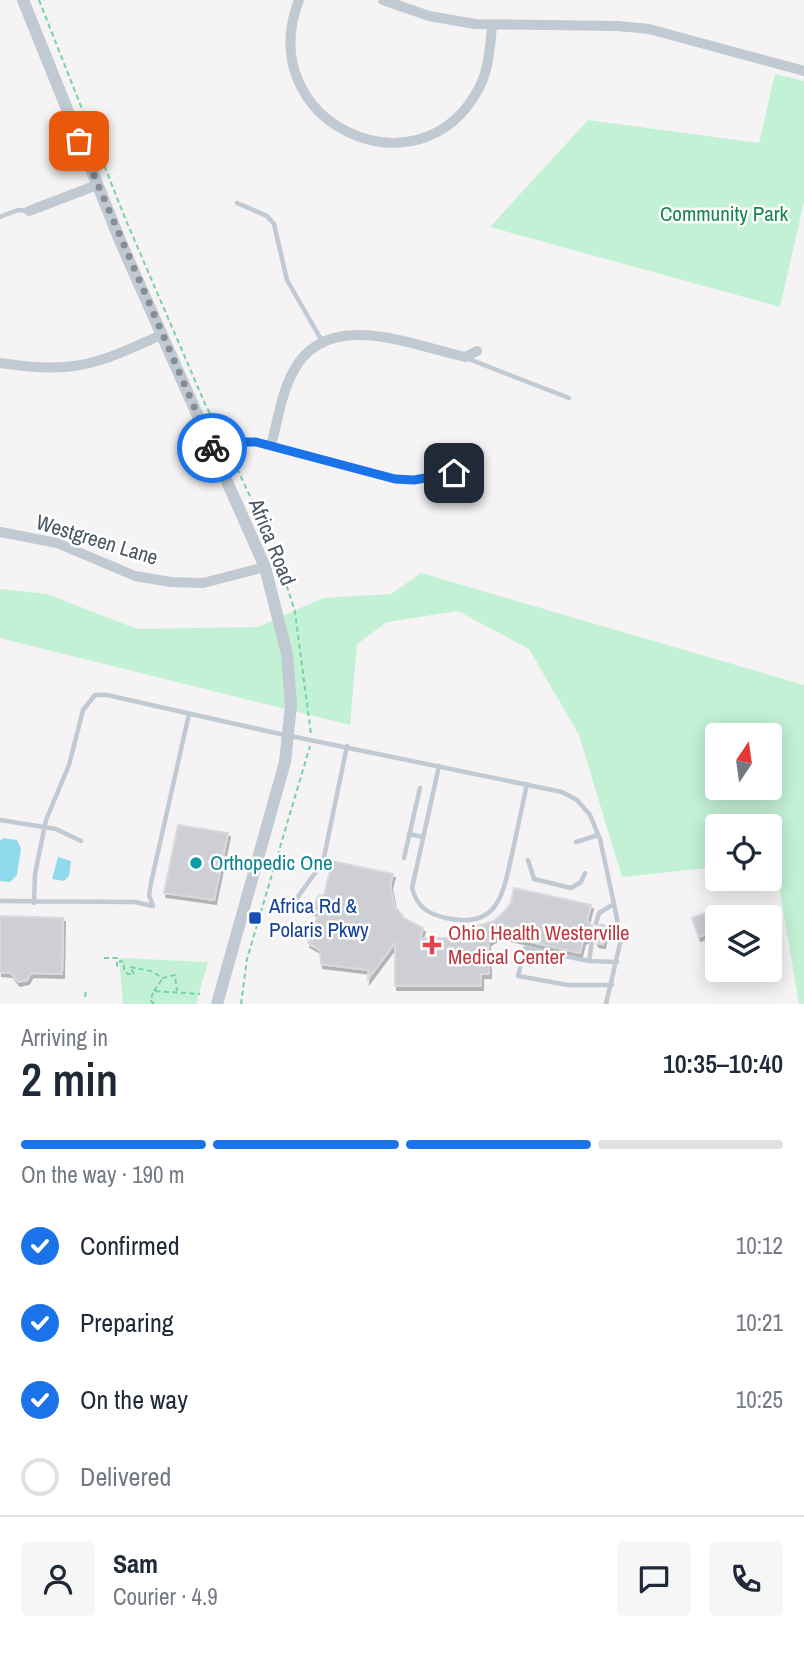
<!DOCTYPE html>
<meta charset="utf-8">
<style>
:root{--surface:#fff;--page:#f6f6f7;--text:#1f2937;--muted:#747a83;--line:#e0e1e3;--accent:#1a73e8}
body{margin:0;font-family:"Archivo Narrow",sans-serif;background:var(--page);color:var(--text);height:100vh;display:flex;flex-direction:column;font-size:26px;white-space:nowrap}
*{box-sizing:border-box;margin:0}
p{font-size:23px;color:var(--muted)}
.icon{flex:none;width:38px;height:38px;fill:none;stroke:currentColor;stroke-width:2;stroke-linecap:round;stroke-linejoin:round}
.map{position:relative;height:1004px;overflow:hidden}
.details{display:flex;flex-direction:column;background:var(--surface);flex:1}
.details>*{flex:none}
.needle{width:46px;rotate:13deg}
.fabs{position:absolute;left:705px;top:723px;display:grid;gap:14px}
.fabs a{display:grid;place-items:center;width:77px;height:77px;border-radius:7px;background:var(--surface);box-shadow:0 4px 18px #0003;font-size:35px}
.pin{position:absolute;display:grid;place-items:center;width:60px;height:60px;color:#fff;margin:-30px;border-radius:14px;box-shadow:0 4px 10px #0006}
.courier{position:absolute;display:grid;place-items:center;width:70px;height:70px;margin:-35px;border:5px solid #1a73e8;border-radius:50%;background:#fff;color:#222;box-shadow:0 2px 9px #0007}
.headline em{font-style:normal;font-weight:600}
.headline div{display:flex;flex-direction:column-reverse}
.headline{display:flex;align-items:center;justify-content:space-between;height:119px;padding:0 21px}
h1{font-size:46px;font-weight:600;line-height:52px}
.bar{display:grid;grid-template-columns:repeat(4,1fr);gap:10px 7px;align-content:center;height:84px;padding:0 21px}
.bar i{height:9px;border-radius:5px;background:var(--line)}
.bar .active{background:var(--accent)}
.bar p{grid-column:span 4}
.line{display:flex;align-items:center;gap:18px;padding:0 21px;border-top:2px solid var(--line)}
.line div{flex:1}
.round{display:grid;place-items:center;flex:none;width:74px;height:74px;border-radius:7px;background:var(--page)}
ol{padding:0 21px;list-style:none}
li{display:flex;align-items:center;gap:21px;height:77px}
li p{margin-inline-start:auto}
li .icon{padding:7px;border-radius:50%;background:var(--accent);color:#fff;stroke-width:4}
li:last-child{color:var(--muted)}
li i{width:38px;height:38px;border:4px solid var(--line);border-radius:50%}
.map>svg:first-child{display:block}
.green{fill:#c3f1d5;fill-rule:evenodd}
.water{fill:#90daee}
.building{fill:#cdcfd5;stroke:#d7d9de;stroke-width:2;filter:url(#shadow)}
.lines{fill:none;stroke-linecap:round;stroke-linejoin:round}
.path{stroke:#7ad0a6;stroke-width:2;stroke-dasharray:5 3.5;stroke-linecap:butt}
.service{stroke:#c1cad2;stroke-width:4.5}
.minor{stroke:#c1cad2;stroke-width:10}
.tertiary{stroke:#c1cad2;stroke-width:12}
.done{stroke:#868d94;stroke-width:7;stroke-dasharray:0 12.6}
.route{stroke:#1a73e8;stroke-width:9}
.culture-dot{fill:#0f9aa8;stroke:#fff;stroke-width:2.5}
.transit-dot{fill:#1a4fb4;stroke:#fff;stroke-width:2.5}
.health-dot{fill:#e0444e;stroke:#fff;stroke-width:2.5}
.labels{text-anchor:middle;stroke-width:5;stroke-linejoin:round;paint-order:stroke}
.park-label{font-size:21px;fill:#17864f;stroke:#fff}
.street-label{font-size:21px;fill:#4a5661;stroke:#fff}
.culture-label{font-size:21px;fill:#0d838f;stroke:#fff;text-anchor:start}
.transit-label{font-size:21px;fill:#164399;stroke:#fff;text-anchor:start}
.health-label{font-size:21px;fill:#be3a42;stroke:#fff;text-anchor:start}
</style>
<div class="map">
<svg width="804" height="1004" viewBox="0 0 804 1004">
<defs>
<filter id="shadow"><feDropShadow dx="2" dy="4" stdDeviation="0" flood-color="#0004"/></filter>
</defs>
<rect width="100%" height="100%" fill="#f5f3f3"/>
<!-- green -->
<path class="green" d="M 775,74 L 804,81 L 804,202 L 780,307 L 490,227 L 588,120 L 759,143 Z
M 421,573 L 804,685 L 804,1004 L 799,1004 L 775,862 L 770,862 L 770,826 L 718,826 L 717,867 L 622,877 L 579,735 L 529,649 L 458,611 L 387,622 L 357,644 L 350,725 L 0,638 L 0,589 L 47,594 L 137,629 L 258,627 L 323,598 L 391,594 ZM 718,735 L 770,735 L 770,788 L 718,788 Z
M 119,958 L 208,962 L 196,1004 L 123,1004 Z"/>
<!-- water -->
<path class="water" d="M 3,838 L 17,840 L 21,848 L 17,875 L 10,882 L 0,881 L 0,841 Z
M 58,857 L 71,861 L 69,876 L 64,881 L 52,879 Z"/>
<!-- building -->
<path class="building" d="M 178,825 L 228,833 L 214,900 L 164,893 Z
M 332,861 L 393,874 L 390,885 L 394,905 L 405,919 L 423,928 L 420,938 L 468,938 L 471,928 L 494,921 L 503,913 L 511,903 L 514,888 L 591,905 L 587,921 L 595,928 L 601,924 L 607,926 L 603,944 L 597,943 L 593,936 L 583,940 L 580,953 L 499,935 L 488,942 L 489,974 L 481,974 L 481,986 L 395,986 L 395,943 L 368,979 L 369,970 L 321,964 L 320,950 L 308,943 L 319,913 L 314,912 L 317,898 L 320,895 L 324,896 Z
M 705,913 L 713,931 L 699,937 L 692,918 Z
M 0,916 L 63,918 L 62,974 L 31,973 L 27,980 L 18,982 L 11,973 L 0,972 Z"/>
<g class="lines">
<!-- path -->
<path class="path" d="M 39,0 L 125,218 L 206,406 L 224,438
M 230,453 L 277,555 L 295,612 L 311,734
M 104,958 L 117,958 L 117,966 L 120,961 L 124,962 L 124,971 L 128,974 L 134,974 L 130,967 L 151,971 L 163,978 L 175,975 L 177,991
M 154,991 L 163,978
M 85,997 L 86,990
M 154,1004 L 150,1000 L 154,991 L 200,994
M 241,1004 L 247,959 L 310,746"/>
<!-- service -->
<path class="service" d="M 237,203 L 267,216 L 274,224 L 287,280 L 322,341
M 0,217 L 18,210 L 28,211
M 466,358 L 569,398
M 214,450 L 238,442 L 256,442 L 395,479 L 414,480 L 454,473
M 439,766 L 412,888 C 417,907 428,914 446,918 C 499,930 503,893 512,854 C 517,831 522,807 527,784
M 0,820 L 56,829 L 81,841
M 409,834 L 423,837
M 576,842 L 598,835
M 404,858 L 420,788
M 528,860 L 534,879 L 571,888 L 581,882 L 585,873
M 297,898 L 323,862 L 347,746
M 0,901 L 135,902 L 153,906
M 34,903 L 35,874 L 46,820 L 69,765 L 83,710 L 95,695 L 107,695 L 271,732 L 562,792 L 577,800 L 590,815 L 600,839 L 614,904 L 621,939 L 606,1004
M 153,906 L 149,895 L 151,883 L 189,714
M 596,923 L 599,913 L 614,904
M 589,961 L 592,941
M 612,985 L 568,985 L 518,976 L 525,948 L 589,961 L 617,962"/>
<!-- minor -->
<path class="minor" d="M 299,0 C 251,123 420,201 479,88 C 489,69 490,47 492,26
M 383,0 L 429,16 L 475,24 L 618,26 L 649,29 L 804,71
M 29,211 L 97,185
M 0,363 C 74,374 95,365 161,335
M 271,445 C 278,421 281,394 293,372 C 326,307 412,345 465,357 L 477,351
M 0,532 L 57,543 L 135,576 L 171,582 L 203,583 L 265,567"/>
<!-- tertiary -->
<path class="tertiary" d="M 23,0 L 121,243 L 265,567 L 287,654 L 291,705 L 285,762 L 217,1004"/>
</g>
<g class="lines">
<!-- done -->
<path class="done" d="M 79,141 L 212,448"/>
<!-- route -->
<path class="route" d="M 212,448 L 213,450 L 238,442 L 256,442 L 395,479 L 414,480 L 454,473"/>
</g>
<!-- markers -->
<circle class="culture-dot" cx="196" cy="863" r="7"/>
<rect class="transit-dot" x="248" y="911" width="14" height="14" rx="3.5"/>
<path class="health-dot" d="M428.5 934.5h7v7h7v7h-7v7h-7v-7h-7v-7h7z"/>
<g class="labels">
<!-- park labels -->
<g class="park-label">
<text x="724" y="221">Community Park</text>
</g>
<!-- street labels -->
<g class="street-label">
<text transform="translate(97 540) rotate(17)" y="7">Westgreen Lane</text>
<text transform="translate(272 542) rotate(68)" y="7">Africa Road</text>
</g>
<!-- culture labels -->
<g class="culture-label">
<text x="210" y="870">Orthopedic One</text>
</g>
<!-- transit labels -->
<g class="transit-label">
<text x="269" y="913">Africa Rd &amp;<tspan x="269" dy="24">Polaris Pkwy</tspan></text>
</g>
<!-- health labels -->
<g class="health-label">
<text x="448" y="940">Ohio Health Westerville<tspan x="448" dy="24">Medical Center</tspan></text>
</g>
</g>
</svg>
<div class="fabs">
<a><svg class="needle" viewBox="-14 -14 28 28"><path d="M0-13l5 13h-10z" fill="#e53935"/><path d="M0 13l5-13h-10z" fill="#747a83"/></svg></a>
<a><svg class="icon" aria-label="locate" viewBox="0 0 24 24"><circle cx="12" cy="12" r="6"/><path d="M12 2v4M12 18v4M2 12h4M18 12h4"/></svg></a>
<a><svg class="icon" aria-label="layers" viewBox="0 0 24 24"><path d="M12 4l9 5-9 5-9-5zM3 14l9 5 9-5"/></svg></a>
</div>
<div class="pin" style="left:79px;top:141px;background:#ea580c"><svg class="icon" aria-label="bag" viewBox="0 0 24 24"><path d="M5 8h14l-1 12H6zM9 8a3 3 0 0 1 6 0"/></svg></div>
<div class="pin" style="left:454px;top:473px;background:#1f2937"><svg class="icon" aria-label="home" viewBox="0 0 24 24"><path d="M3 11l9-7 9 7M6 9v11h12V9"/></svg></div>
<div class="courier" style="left:212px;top:448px"><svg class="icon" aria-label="bike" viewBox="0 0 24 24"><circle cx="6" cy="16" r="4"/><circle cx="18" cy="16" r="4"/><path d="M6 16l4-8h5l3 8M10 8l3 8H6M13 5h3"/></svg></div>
</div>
<section class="details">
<div class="headline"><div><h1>2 min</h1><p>Arriving in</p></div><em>10:35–10:40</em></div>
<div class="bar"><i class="active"></i><i class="active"></i><i class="active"></i><i></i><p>On the way · 190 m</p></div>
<ol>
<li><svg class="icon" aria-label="check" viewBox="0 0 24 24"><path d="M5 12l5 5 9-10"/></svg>Confirmed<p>10:12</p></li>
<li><svg class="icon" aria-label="check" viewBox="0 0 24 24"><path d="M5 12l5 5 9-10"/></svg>Preparing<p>10:21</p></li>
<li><svg class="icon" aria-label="check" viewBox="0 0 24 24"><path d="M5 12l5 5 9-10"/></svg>On the way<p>10:25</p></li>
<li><i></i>Delivered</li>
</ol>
<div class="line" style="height:126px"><a class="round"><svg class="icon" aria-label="person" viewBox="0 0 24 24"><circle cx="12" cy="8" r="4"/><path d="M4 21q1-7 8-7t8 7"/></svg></a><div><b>Sam</b><p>Courier · 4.9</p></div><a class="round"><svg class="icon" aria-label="chat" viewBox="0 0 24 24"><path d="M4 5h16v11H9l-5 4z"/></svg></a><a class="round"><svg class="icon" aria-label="phone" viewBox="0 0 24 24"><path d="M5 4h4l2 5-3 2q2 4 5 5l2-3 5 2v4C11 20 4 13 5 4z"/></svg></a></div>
</section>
